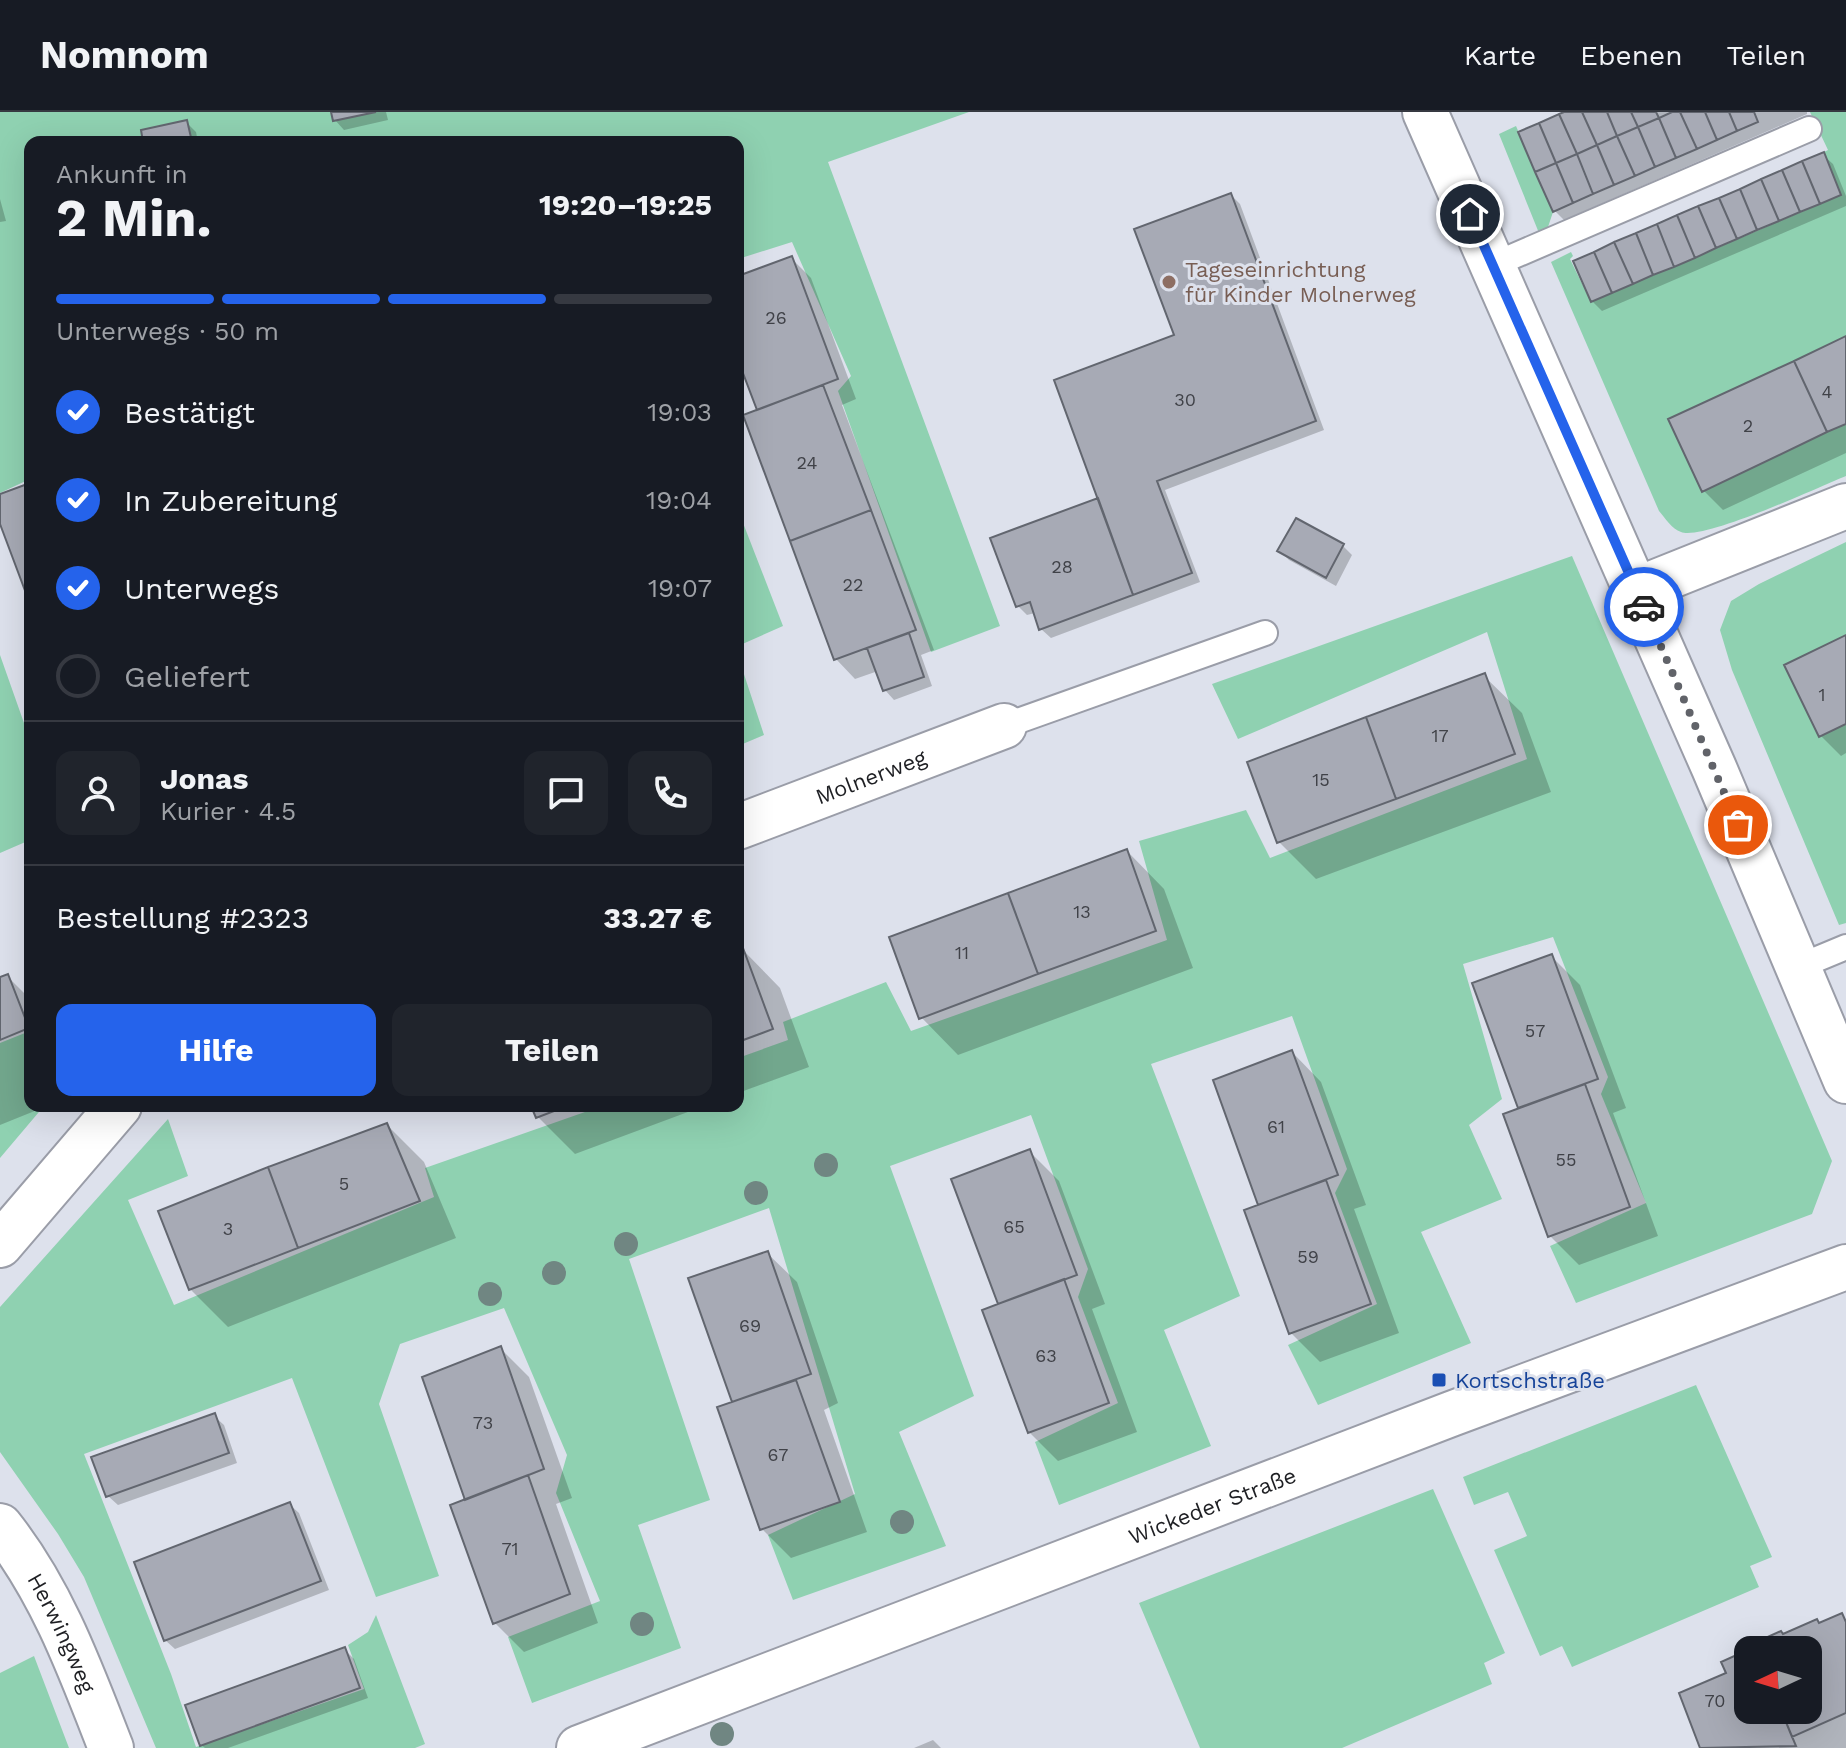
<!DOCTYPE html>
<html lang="de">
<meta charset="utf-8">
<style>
:root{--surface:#171b24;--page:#20242c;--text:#f1f3f6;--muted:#9ea1a6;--line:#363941;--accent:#2563eb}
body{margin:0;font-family:"Work Sans",sans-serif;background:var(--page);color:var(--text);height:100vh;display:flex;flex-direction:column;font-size:30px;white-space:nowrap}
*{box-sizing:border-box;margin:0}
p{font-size:26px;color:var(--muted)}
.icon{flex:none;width:44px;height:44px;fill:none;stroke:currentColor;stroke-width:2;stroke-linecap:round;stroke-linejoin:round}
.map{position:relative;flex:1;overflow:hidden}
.sheet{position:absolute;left:24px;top:24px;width:720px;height:976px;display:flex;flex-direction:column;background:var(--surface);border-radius:16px;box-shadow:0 8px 32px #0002}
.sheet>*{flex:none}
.needle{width:52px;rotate:266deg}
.controls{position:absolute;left:1734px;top:1524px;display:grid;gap:16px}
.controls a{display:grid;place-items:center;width:88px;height:88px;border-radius:16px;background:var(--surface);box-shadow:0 8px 32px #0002;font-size:40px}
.pin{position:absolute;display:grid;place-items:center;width:68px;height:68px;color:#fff;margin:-34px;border:4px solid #fff;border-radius:50%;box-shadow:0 2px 8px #0007}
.courier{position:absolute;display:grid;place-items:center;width:80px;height:80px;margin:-40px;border:6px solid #2563eb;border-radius:50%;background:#fff;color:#222;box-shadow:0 2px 10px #0007}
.headline em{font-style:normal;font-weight:700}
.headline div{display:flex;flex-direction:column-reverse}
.headline{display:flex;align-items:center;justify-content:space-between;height:136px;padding:0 32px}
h1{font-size:52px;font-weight:700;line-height:60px}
.bar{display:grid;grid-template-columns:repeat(4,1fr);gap:12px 8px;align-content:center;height:96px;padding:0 32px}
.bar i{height:10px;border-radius:6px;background:var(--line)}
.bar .active{background:var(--accent)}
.bar p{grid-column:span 4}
.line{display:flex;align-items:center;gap:20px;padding:0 32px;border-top:2px solid var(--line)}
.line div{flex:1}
.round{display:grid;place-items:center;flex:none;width:84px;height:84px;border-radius:16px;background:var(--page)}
ol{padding:0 32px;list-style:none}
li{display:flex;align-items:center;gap:24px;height:88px}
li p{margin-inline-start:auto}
li .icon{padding:8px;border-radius:50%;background:var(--accent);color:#fff;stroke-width:4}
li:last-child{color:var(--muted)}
li i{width:44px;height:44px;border:4px solid var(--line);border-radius:50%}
.action{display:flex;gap:16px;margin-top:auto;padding:16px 32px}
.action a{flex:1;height:92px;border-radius:16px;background:var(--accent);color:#fff;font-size:32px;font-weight:700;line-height:92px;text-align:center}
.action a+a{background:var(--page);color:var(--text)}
header{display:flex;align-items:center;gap:48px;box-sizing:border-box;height:112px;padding:0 40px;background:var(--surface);border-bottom:2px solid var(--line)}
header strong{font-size:38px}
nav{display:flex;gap:44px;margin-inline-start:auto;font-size:28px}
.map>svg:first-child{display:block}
.green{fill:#8fd1b1}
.shadow{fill:#0003}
.building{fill:#a7aab5;stroke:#62666f;stroke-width:2}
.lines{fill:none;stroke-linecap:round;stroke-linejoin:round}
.service-casing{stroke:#9a9da8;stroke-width:28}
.minor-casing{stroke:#9a9da8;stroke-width:48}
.service{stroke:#fff;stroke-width:24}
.minor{stroke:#fff;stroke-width:44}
.tree{fill:#708682}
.done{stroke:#616369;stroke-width:8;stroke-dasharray:0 14.4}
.route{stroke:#2563eb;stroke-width:10}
.education-dot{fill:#8d6e63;stroke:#dde1ec;stroke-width:3}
.transit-dot{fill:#1a4fb4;stroke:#dde1ec;stroke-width:3}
.labels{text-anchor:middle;stroke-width:6;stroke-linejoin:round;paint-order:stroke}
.number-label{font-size:18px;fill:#404248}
.education-label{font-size:22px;fill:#785e54;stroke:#dde1ec;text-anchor:start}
.street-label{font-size:22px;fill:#1e1f23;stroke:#dde1ec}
.transit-label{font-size:22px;fill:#164399;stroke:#dde1ec;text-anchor:start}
</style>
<header>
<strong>Nomnom</strong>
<nav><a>Karte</a><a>Ebenen</a><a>Teilen</a></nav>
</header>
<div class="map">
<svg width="1846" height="1636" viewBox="0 0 1846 1636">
<rect width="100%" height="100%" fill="#dde1ec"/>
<!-- green -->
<path class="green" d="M 0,0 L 969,0 L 828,50 L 1000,514 L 931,540 L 838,279 L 851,264 L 792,130 L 738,147 L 738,30 L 30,30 L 30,367 L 0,381 Z
M 1810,0 L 1846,0 L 1846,364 C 1819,375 1703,429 1681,420 C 1672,417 1665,406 1659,399 L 1551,150 L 1571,140 L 1573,144 L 1570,147 L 1591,190 L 1841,83 L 1824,40 L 1828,38 Z
M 1516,14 L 1553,100 L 1545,124 L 1541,126 L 1499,22 Z
M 738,398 L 783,514 L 738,534 Z
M 1846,430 L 1846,811 L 1839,813 L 1732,558 L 1720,518 L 1731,489 L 1759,472 Z
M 1572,444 L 1832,1049 L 1812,1102 L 1576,1191 L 1550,1134 L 1646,1091 L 1601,982 L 1608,965 L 1553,825 L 1463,852 L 1502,987 L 1469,1013 L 1502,1087 L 1421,1120 L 1471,1231 L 1318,1293 L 1288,1233 L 1377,1192 L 1335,1081 L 1347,1057 L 1292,904 L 1151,952 L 1240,1184 L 1164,1218 L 1211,1334 L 1059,1393 L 1035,1330 L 1118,1291 L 1078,1185 L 1088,1157 L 1031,1003 L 890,1054 L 974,1284 L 899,1320 L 946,1434 L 793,1488 L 768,1423 L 855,1382 L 769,1096 L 629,1147 L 710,1388 L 638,1413 L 681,1536 L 532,1591 L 508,1525 L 600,1489 L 556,1381 L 567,1343 L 504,1196 L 400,1232 L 379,1292 L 439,1464 L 376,1485 L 292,1266 L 84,1342 L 171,1562 L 196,1635 L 364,1577 L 348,1533 L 368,1520 L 376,1503 L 425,1632 L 415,1636 L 156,1636 L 84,1465 L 58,1422 L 0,1340 L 0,1195 L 168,1007 L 188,1064 L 128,1088 L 174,1193 L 434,1085 L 425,1056 L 602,994 L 738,994 L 738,946 L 788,928 L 783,910 L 886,870 L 911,919 L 1167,828 L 1139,729 L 1246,698 L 1270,746 L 1527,647 L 1487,520 L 1238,627 L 1212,572 Z
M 0,543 L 30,628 L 30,728 L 0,741 Z
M 738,544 L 764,623 L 738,634 Z
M 30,919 L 30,994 L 44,994 L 0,1046 L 0,931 Z
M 1696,1273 L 1772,1445 L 1750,1454 L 1759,1475 L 1572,1555 L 1562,1534 L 1540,1544 L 1494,1438 L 1527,1424 L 1508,1380 L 1474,1393 L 1463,1365 Z
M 1433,1377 L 1505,1541 L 1484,1551 L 1492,1572 L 1342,1636 L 1200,1636 L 1139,1491 Z
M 34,1544 L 69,1636 L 0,1636 L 0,1561 Z"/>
<!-- shadow -->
<path class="shadow" d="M 333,0 L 386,0 L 388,8 L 344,18 L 335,8 Z
M 1569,0 L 1807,0 L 1807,2 L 1564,108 L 1555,99 Z
M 186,10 L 196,20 L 198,30 L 145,30 Z
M 1823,43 L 1833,52 L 1846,84 L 1846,94 L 1602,199 L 1592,189 Z
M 1231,83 L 1240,92 L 1324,318 L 1165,378 L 1200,470 L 1051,526 L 1041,517 L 1035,501 L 1027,503 L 1018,494 L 1101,387 L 1177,224 Z
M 0,87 L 6,109 L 0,110 Z
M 791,146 L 811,166 L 856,287 L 842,293 L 934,538 L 921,543 L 932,574 L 894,588 L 885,578 L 878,559 L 855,567 L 836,547 L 760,299 L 738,242 L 738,166 Z
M 1846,226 L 1846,341 L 1723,398 L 1703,378 Z
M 1343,434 L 1352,443 L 1336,474 L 1289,448 L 1280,439 Z
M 30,514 L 30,529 L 25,516 Z
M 1846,526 L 1846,641 L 1841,644 L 1821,624 L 1787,554 Z
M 1484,564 L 1522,601 L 1551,680 L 1316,767 L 1279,730 Z
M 1127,739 L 1164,777 L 1193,856 L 958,943 L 921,905 Z
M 743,838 L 780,876 L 809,955 L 738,981 L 738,840 Z
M 1551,844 L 1580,873 L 1626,996 L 1613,1001 L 1658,1124 L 1579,1153 L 1550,1124 L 1520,997 L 1475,872 Z
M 7,864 L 30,887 L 30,994 L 47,994 L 0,1013 L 0,867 Z
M 1292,940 L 1321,970 L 1366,1093 L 1354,1097 L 1399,1221 L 1320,1250 L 1291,1221 L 1261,1094 Z
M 534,994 L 704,994 L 575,1042 L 538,1005 Z
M 387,1013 L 424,1050 L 456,1126 L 228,1215 L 190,1177 Z
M 1030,1040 L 1059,1069 L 1105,1192 L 1092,1197 L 1137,1320 L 1058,1349 L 1029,1320 L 1000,1193 Z
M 767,1141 L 797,1170 L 838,1291 L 824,1298 L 867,1420 L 791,1446 L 762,1417 L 735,1291 Z
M 500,1236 L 529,1265 L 572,1386 L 556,1392 L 598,1511 L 524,1540 L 495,1511 L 468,1389 Z
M 214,1304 L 224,1313 L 237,1351 L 118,1393 L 108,1384 Z
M 289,1392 L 299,1401 L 329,1478 L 175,1537 L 165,1528 Z
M 1841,1503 L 1846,1508 L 1846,1636 L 1705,1636 L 1682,1582 L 1728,1562 L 1748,1540 L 1748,1598 L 1808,1598 L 1808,1538 L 1753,1538 Z
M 345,1538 L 354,1547 L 368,1586 L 228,1636 L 205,1636 L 201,1633 Z
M 933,1628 L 941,1636 L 913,1636 L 914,1636 Z"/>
<!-- building -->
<path class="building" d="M 331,0 L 376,0 L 333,9 Z
M 1564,0 L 1582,0 L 1597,33 L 1577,42 L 1559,2 Z
M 1582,0 L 1607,0 L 1617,24 L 1597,33 Z
M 1607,0 L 1631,0 L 1638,15 L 1617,24 Z
M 1631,0 L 1656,0 L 1659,6 L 1638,15 Z
M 1672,0 L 1680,0 L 1697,37 L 1676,46 L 1659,6 Z
M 1680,0 L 1705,0 L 1717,28 L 1697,37 Z
M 1705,0 L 1729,0 L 1737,19 L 1717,28 Z
M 1729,0 L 1754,0 L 1758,10 L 1737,19 Z
M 1559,2 L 1577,42 L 1556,51 L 1539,11 Z
M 1659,6 L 1676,46 L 1655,55 L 1638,15 Z
M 187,8 L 192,30 L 143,30 L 141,18 Z
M 1539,11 L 1556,51 L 1535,60 L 1518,20 Z
M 1638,15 L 1655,55 L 1635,64 L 1617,24 Z
M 1617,24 L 1635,64 L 1614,73 L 1597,33 Z
M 1597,33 L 1614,73 L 1593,82 L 1577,42 Z
M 1824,40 L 1841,83 L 1820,92 L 1802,49 Z
M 1577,42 L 1593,82 L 1573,91 L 1556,51 Z
M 1802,49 L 1820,92 L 1800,100 L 1782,58 Z
M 1556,51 L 1573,91 L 1553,100 L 1535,60 Z
M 1782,58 L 1800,100 L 1779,109 L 1761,67 Z
M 1761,67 L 1779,109 L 1757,118 L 1740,77 Z
M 1740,77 L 1757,118 L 1737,127 L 1719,86 Z
M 1231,81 L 1316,309 L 1157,369 L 1192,461 L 1133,483 L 1054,268 L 1174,223 L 1134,117 Z
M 1719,86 L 1737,127 L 1716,136 L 1698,94 Z
M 1698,94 L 1716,136 L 1695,146 L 1677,103 Z
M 1677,103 L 1695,146 L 1674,155 L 1657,112 Z
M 1657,112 L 1674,155 L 1653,163 L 1636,121 Z
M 1636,121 L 1653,163 L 1633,172 L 1614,130 Z
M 1614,130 L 1633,172 L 1612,181 L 1594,140 Z
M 1594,140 L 1612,181 L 1591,190 L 1573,149 Z
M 792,144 L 838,267 L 757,298 L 738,248 L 738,164 Z
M 1846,224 L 1846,312 L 1827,320 L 1794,249 Z
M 1794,249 L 1827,320 L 1702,380 L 1668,307 Z
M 823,273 L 871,398 L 790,429 L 743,303 Z
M 30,371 L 30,492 L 0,412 L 0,382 Z
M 1098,386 L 1133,483 L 1039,518 L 1030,490 L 1016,495 L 990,426 Z
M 871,398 L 916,518 L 834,548 L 790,429 Z
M 1296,406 L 1344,432 L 1326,466 L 1277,439 Z
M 909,521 L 924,565 L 883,579 L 867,536 Z
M 1846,523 L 1846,612 L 1819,625 L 1784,553 Z
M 1485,561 L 1515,642 L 1396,687 L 1366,605 Z
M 1366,605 L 1396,687 L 1277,731 L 1247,650 Z
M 1127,737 L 1156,819 L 1038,862 L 1008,781 Z
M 1008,781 L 1038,862 L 919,907 L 889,825 Z
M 743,836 L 773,917 L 738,930 L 738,838 Z
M 1552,842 L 1598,967 L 1518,996 L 1472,871 Z
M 8,862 L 29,916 L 0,928 L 0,865 Z
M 1292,938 L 1338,1063 L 1258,1093 L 1213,968 Z
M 1585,972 L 1630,1095 L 1548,1125 L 1503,1002 Z
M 531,994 L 567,994 L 536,1006 Z
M 387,1011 L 420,1089 L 298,1136 L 268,1055 Z
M 1030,1037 L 1077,1163 L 998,1192 L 951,1067 Z
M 268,1055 L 298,1136 L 189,1178 L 158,1099 Z
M 1326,1068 L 1371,1192 L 1289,1222 L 1244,1098 Z
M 768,1139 L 811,1262 L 732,1290 L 688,1166 Z
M 1064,1167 L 1109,1291 L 1028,1321 L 982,1198 Z
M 501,1234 L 544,1357 L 465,1388 L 422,1265 Z
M 796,1268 L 840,1390 L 760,1418 L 717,1295 Z
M 215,1301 L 229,1341 L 106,1385 L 91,1345 Z
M 528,1363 L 570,1482 L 493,1512 L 450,1393 Z
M 290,1390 L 321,1469 L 164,1529 L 134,1450 Z
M 1842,1501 L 1846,1510 L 1846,1601 L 1792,1625 L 1781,1598 L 1808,1598 L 1808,1538 L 1755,1538 L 1752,1532 L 1781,1519 L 1783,1522 L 1817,1507 L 1819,1511 Z
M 345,1535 L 360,1576 L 200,1634 L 185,1593 Z
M 1754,1535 L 1755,1538 L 1748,1538 L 1748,1598 L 1781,1598 L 1796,1634 L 1700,1636 L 1679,1581 L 1726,1561 L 1721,1550 Z"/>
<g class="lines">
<!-- service casing -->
<g class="service-casing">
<path id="service" d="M 1493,153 L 1809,17
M 1004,614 L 1265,521
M 1798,855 L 1846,835"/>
</g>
<!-- minor casing -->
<g class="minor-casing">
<g id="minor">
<path d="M 1425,0 L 1714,656 L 1846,969"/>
<path d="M 1636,478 L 1846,394"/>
<path id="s1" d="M 738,715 L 1004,614"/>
<path d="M 0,1133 L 119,994"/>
<path id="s2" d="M 0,1414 C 52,1479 81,1559 111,1636"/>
<path id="s3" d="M 579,1636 L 1451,1302 L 1846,1155"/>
</g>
</g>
<!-- service -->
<use href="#service" class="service"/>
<!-- minor -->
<use href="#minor" class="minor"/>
</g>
<!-- trees -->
<g class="tree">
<circle cx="826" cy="1053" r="12"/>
<circle cx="756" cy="1081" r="12"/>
<circle cx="626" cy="1132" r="12"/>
<circle cx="554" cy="1161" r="12"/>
<circle cx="490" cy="1182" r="12"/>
<circle cx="902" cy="1410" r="12"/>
<circle cx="642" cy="1512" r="12"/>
<circle cx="722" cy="1622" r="12"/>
</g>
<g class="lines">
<!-- done -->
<path class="done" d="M 1644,495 L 1738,713"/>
<!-- route -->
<path class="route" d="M 1470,102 L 1644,495"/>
</g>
<!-- markers -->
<circle class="education-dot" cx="1169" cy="170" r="8"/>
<rect class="transit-dot" x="1431" y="1260" width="16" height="16" rx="4"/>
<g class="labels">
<!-- number labels -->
<g class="number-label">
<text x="776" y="212">26</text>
<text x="1827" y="286">4</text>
<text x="1185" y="294">30</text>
<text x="1748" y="320">2</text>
<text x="807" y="357">24</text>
<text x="1062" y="461">28</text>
<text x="853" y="479">22</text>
<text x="1822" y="589">1</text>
<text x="1440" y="630">17</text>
<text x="1321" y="674">15</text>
<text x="1082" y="806">13</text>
<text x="962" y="847">11</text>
<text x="1535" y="925">57</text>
<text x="1276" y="1021">61</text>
<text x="1566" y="1054">55</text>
<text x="344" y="1078">5</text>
<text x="1014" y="1121">65</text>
<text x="228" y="1123">3</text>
<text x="1308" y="1151">59</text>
<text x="750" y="1220">69</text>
<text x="1046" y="1250">63</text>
<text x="483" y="1317">73</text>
<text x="778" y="1349">67</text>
<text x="510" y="1443">71</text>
<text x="1715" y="1595">70</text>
</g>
<!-- education labels -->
<g class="education-label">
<text x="1185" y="165">Tageseinrichtung<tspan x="1185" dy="25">für Kinder Molnerweg</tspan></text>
</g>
<!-- street labels -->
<g class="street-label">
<text dy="8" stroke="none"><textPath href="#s1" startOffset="142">Molnerweg</textPath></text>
<text dy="8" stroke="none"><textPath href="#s3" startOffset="678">Wickeder Straße</textPath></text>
<text dy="8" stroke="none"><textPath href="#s2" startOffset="124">Herwingweg</textPath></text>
</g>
<!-- transit labels -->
<g class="transit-label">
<text x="1455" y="1276">Kortschstraße</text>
</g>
</g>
</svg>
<div class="controls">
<a><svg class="needle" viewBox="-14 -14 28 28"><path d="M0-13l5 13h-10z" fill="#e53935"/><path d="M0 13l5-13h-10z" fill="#9ea1a6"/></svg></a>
</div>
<div class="pin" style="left:1738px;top:713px;background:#ea580c"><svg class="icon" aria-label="bag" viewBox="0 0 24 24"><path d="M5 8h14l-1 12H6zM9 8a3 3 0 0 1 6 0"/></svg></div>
<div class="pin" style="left:1470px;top:102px;background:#1f2937"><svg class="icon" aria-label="home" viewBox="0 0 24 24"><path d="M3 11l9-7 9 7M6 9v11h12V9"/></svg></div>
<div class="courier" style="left:1644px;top:495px"><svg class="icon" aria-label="car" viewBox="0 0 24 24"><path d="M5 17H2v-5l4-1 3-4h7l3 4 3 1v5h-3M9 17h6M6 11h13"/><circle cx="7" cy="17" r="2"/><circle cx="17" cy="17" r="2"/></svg></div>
<section class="sheet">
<div class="headline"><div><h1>2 Min.</h1><p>Ankunft in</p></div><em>19:20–19:25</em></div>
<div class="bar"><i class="active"></i><i class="active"></i><i class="active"></i><i></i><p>Unterwegs · 50 m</p></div>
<ol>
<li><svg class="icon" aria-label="check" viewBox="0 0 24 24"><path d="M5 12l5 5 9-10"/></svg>Bestätigt<p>19:03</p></li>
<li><svg class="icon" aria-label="check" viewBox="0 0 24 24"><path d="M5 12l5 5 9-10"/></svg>In Zubereitung<p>19:04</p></li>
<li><svg class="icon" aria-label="check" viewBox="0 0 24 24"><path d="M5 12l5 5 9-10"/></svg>Unterwegs<p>19:07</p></li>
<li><i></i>Geliefert</li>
</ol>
<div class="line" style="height:144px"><a class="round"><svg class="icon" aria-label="person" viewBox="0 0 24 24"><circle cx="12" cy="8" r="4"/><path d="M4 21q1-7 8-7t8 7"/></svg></a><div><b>Jonas</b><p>Kurier · 4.5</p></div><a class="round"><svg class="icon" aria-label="chat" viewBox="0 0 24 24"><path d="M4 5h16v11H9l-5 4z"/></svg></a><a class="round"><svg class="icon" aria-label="phone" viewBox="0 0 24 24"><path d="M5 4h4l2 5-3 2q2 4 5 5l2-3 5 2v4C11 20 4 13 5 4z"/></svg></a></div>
<div class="line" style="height:104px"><div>Bestellung #2323</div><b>33.27 €</b></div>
<div class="action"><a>Hilfe</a><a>Teilen</a></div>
</section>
</div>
